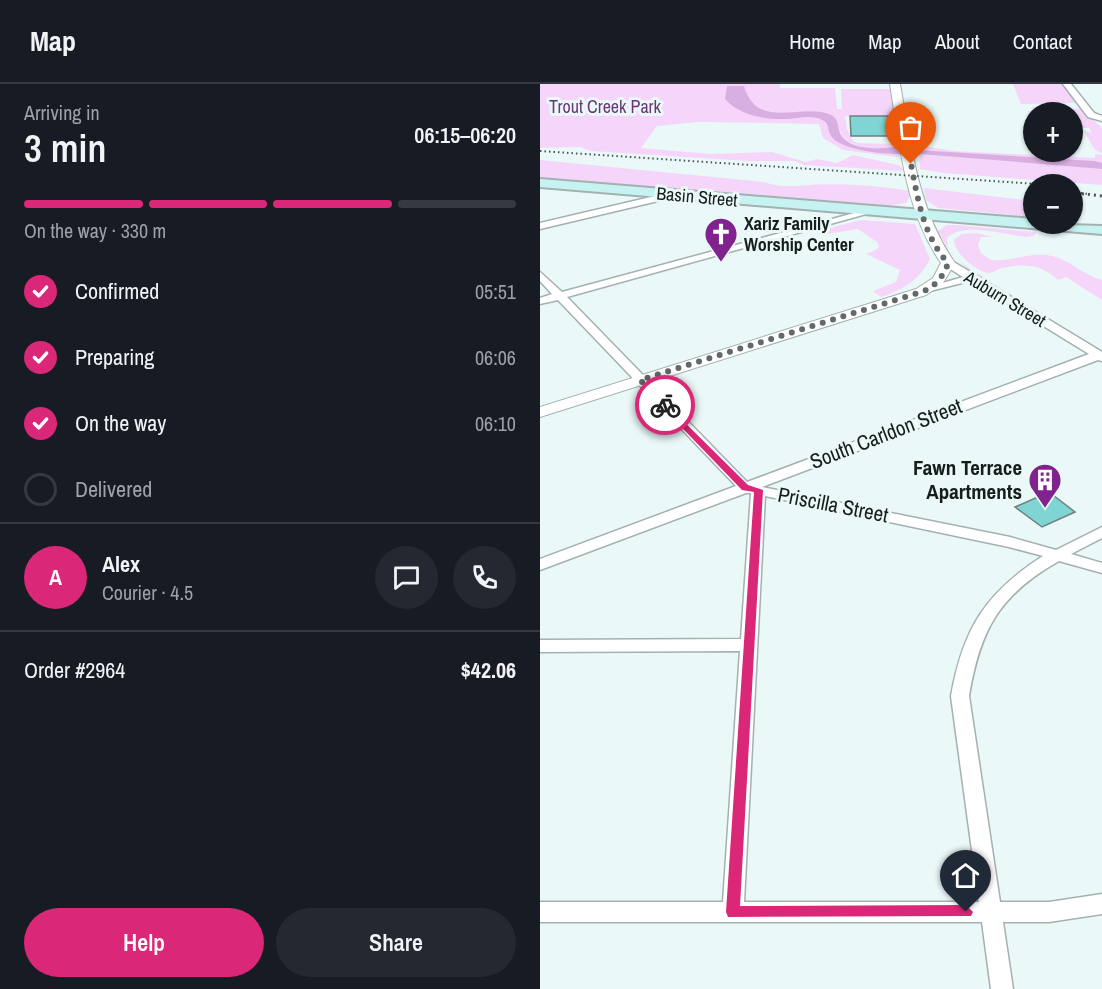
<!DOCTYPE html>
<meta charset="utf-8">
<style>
:root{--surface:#171b24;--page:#242831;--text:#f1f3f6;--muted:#9ea1a6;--line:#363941;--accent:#db2777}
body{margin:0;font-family:"Archivo Narrow",sans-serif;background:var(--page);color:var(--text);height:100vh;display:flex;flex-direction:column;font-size:22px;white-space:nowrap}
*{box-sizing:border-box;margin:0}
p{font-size:20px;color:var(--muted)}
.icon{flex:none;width:33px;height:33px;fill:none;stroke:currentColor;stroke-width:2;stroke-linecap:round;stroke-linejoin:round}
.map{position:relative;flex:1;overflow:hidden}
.side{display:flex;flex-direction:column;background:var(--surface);width:540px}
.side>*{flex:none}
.fabs{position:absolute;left:483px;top:18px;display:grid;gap:12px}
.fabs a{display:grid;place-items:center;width:60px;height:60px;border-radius:50%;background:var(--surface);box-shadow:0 2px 4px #0004;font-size:30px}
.pin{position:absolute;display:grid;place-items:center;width:51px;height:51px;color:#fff;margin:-62px -26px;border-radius:50% 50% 50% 0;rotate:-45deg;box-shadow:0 0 6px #0007}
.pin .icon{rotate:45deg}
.courier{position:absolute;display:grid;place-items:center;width:60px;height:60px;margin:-30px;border:4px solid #db2777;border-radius:50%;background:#fff;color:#222;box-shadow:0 2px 8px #0007}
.overview em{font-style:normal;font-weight:600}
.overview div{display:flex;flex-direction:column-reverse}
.overview{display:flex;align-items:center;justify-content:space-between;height:102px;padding:0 24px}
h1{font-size:39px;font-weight:600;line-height:45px}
.bar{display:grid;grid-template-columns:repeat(4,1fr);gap:9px 6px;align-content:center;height:72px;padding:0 24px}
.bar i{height:8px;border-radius:4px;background:var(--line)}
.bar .on{background:var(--accent)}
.bar p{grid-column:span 4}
.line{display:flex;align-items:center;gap:15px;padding:0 24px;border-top:2px solid var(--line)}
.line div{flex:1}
.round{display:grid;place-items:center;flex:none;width:63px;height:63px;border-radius:32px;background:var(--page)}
ol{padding:0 24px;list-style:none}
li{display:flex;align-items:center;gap:18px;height:66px}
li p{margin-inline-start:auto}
li .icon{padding:6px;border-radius:50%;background:var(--accent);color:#fff;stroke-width:4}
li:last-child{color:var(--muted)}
li i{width:33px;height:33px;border:3px solid var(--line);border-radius:50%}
.primary-button{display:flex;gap:12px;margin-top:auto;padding:12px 24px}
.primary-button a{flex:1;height:69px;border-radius:36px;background:var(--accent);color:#fff;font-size:24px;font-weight:600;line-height:69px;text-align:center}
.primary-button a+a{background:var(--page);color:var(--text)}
header{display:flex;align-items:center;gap:36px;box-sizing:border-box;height:84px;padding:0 30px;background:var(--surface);border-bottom:2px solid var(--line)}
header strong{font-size:28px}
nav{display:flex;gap:33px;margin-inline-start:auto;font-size:21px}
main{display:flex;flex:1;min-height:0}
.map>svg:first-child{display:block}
.green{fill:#f5d6fa}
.water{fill:#d9aee0}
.building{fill:#7fd5d4;stroke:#727f7e;stroke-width:1.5}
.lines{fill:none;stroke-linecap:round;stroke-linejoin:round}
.minor-casing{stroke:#a4b1b1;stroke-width:3}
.tertiary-casing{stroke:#a4b1b1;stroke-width:2}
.secondary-casing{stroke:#a4b1b1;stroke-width:4}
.minor{fill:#fff;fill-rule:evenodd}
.tertiary{fill:#fff;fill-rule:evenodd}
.secondary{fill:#c6f3f2;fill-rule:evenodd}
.rail-far1{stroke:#4c5454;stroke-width:2;stroke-dasharray:1.5 3;stroke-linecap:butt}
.rail{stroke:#4c5454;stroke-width:3;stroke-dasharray:2 4;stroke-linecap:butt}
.route{fill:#db2777}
.done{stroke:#616969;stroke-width:6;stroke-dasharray:0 10.8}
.labels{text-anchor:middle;stroke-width:6;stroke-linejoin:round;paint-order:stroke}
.far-park-label{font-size:18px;fill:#6a3673;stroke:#eaf8f8}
.far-street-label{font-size:18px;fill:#171c1c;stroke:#eaf8f8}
.far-poi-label{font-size:18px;font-weight:bold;fill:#171c1c;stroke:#eaf8f8;text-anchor:start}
.street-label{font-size:21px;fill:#171c1c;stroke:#eaf8f8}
.poi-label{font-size:21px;font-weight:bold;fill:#171c1c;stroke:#eaf8f8;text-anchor:end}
</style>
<header>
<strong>Map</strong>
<nav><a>Home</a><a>Map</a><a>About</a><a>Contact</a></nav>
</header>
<main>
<section class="side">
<div class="overview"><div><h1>3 min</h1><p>Arriving in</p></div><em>06:15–06:20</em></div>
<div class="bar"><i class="on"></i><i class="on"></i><i class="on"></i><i></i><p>On the way · 330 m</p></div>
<ol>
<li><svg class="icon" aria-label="check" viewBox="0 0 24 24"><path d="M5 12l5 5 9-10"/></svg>Confirmed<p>05:51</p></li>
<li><svg class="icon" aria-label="check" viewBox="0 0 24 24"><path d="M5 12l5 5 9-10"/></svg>Preparing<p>06:06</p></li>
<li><svg class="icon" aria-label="check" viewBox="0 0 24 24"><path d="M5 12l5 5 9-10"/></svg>On the way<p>06:10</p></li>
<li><i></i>Delivered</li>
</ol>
<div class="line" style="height:108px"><b class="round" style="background:var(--accent);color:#fff">A</b><div><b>Alex</b><p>Courier · 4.5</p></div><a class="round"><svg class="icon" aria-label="chat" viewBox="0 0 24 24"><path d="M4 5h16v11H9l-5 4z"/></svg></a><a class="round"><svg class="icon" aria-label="phone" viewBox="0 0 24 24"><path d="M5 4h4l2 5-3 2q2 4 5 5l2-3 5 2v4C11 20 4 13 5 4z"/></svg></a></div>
<div class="line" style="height:78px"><div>Order #2964</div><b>$42.06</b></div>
<div class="primary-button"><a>Help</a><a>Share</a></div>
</section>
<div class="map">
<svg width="562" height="905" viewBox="0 0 562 905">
<rect width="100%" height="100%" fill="#eaf8f8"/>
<!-- green -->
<path class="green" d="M 0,0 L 240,0 L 240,4 L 295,4 L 297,25 L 302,25 L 301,5 L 350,5 L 356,32 L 305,32 L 307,45 L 313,57 L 318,59 L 360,60 L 361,62 C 344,65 310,68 301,49 C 298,43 297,38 293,32 L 225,34 C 242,35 266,28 281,36 C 290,40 288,49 294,54 C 304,64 348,71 362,70 L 357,73 L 303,66 L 283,54 L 279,40 L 159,38 L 117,42 L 101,64 L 170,70 L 232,68 L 266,78 L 277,75 L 297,79 L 313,71 L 358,81 L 366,87 L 264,81 L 255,77 L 208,77 L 51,67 L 40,63 L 0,64 Z
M 473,0 L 523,0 L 535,19 L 481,20 Z
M 492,23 L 541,25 L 562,44 L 562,69 L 555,66 L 543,46 L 552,49 L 549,44 L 533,44 L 532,28 L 494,28 L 493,44 L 481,43 L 489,41 L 488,27 L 493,27 Z
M 377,61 L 414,67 L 555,74 L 555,70 L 562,71 L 562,79 L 378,66 Z
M 379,70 L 562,85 L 562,101 L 403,89 L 380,85 Z
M 0,76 L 224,98 C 241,104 252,102 270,101 C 300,99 341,102 370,107 L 371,112 L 366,119 L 349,122 L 324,121 L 0,95 Z
M 384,104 L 493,117 L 493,133 L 398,124 L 386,116 Z
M 321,136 L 375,140 L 390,175 C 380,195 365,205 341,213 L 333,207 L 356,198 L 360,186 L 326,170 L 336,166 L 339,162 L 337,158 L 318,145 L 287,150 L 282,146 Z
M 407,141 L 416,141 L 496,148 L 494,152 L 486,153 C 464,151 424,137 407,154 C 406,173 430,184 444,193 L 441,194 C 420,181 410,169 398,147 Z
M 422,150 L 436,149 L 453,153 L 441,153 L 438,161 L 441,169 L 451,176 C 471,178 491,167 512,172 C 531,176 544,192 562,196 L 562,216 L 526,193 L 518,196 C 502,181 484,179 462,184 C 458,185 453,189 449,189 C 436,188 413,168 414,155 Z"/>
<!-- water -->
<path class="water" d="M 187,2 L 204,2 C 217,47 261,19 289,30 C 299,34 297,40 300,49 C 309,68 344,65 361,62 L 362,70 C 346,71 300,66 291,52 C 287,46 290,40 282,36 C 271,30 257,35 245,35 C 225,36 199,31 185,15 Z
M 378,66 L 554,77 L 562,79 L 562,85 L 379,70 Z"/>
<!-- building -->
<path class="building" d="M 310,32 L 348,32 L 351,52 L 311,52 Z
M 509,408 L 535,428 L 502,443 L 475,423 Z"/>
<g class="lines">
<!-- minor casing -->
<g class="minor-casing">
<path id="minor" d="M 523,0 L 531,0 L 554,29 L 562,32 L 562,37 L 548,33 Z
M 132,108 L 135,109 L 135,113 L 0,145 L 0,139 Z
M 329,125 L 337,127 L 27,213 L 207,398 L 549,270 L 430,197 L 382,209 L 382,205 L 423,193 L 404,181 L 404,177 L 412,177 L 562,268 L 562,277 L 558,276 L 222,403 L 470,453 L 516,466 L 562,443 L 562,454 L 531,470 L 562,479 L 562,489 L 519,477 C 459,511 440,546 429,612 L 460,818 L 509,818 L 562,810 L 562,830 L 509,838 L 463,838 L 473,905 L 451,905 L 442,838 L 0,838 L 0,818 L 183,818 L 200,567 L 0,568 L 0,556 L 201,555 L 211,409 L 206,409 L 0,486 L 0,475 L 196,402 L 18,216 L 0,220 L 0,214 L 12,210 L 0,197 L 0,188 L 22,208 ZM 225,412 L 469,463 L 503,472 C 445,509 423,545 411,612 L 439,818 L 204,818 Z"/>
</g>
<!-- tertiary casing -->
<g class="tertiary-casing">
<path id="tertiary" d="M 350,0 L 360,0 C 371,62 378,126 415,179 L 403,199 L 386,211 L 0,333 L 0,323 L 376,205 L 393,194 L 401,179 C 365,127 360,61 350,0 Z"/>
</g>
<!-- secondary casing -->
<g class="secondary-casing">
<path id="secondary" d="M 0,95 L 494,135 L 494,140 L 562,142 L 562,150 L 0,103 Z"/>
</g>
<!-- minor -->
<use href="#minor" class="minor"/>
<!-- tertiary -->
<use href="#tertiary" class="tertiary"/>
<!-- secondary -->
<use href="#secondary" class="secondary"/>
<!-- rail-far1 -->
<path class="rail-far1" d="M 0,67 L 497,100
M 532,108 L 548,110"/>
<!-- rail -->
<path class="rail" d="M 536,109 L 562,112"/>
</g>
<!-- route -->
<path class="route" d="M 125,319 L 208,401 L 223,406 L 200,822 L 426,821 L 433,828 L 431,832 L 188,833 L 186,828 L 214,408 L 202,406 L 122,323 Z"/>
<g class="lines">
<!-- done -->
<path class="done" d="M 125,321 L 100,296 L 381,208 C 394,204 404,192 408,179 C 383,151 378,116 371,80"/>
</g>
<!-- icons -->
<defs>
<g id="church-pin" transform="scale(1.725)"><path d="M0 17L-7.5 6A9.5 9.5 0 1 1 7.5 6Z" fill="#80238f" stroke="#eaf8f8"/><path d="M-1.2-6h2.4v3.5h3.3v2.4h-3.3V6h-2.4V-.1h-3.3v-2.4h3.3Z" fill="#fff"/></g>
<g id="building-pin" transform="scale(1.725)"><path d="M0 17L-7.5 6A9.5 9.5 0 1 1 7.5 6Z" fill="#80238f" stroke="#eaf8f8"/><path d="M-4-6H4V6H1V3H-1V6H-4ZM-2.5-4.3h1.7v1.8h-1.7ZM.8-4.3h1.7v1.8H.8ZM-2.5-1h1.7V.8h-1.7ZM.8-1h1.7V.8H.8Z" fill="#fff"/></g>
</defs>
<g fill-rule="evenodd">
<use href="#church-pin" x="181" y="150"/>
<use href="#building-pin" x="505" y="396"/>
</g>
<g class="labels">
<!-- far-park labels -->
<g class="far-park-label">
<text x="65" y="29">Trout Creek Park</text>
</g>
<!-- far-street labels -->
<g class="far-street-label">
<text transform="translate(157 113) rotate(5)" y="6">Basin Street</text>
<text transform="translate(465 215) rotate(31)" y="6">Auburn Street</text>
</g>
<!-- far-poi labels -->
<g class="far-poi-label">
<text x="204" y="146">Xariz Family<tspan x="204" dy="21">Worship Center</tspan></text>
</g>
<!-- street labels -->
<g class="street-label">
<text transform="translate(346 350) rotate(-21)" y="7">South Carldon Street</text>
<text transform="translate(293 421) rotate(11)" y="7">Priscilla Street</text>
</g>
<!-- poi labels -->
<g class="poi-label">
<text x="482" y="391">Fawn Terrace<tspan x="482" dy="24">Apartments</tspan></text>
</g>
</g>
</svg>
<div class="fabs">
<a>+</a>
<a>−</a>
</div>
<div class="pin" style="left:371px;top:80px;background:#ea580c"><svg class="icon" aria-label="bag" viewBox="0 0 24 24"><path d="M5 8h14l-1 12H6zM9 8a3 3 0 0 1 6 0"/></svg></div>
<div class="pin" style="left:426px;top:828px;background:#1f2937"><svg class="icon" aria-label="home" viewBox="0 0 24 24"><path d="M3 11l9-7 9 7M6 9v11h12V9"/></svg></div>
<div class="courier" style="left:125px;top:321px"><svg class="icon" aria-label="bike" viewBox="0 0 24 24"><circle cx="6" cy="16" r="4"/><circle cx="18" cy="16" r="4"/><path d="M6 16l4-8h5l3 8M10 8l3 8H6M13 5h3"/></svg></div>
</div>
</main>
